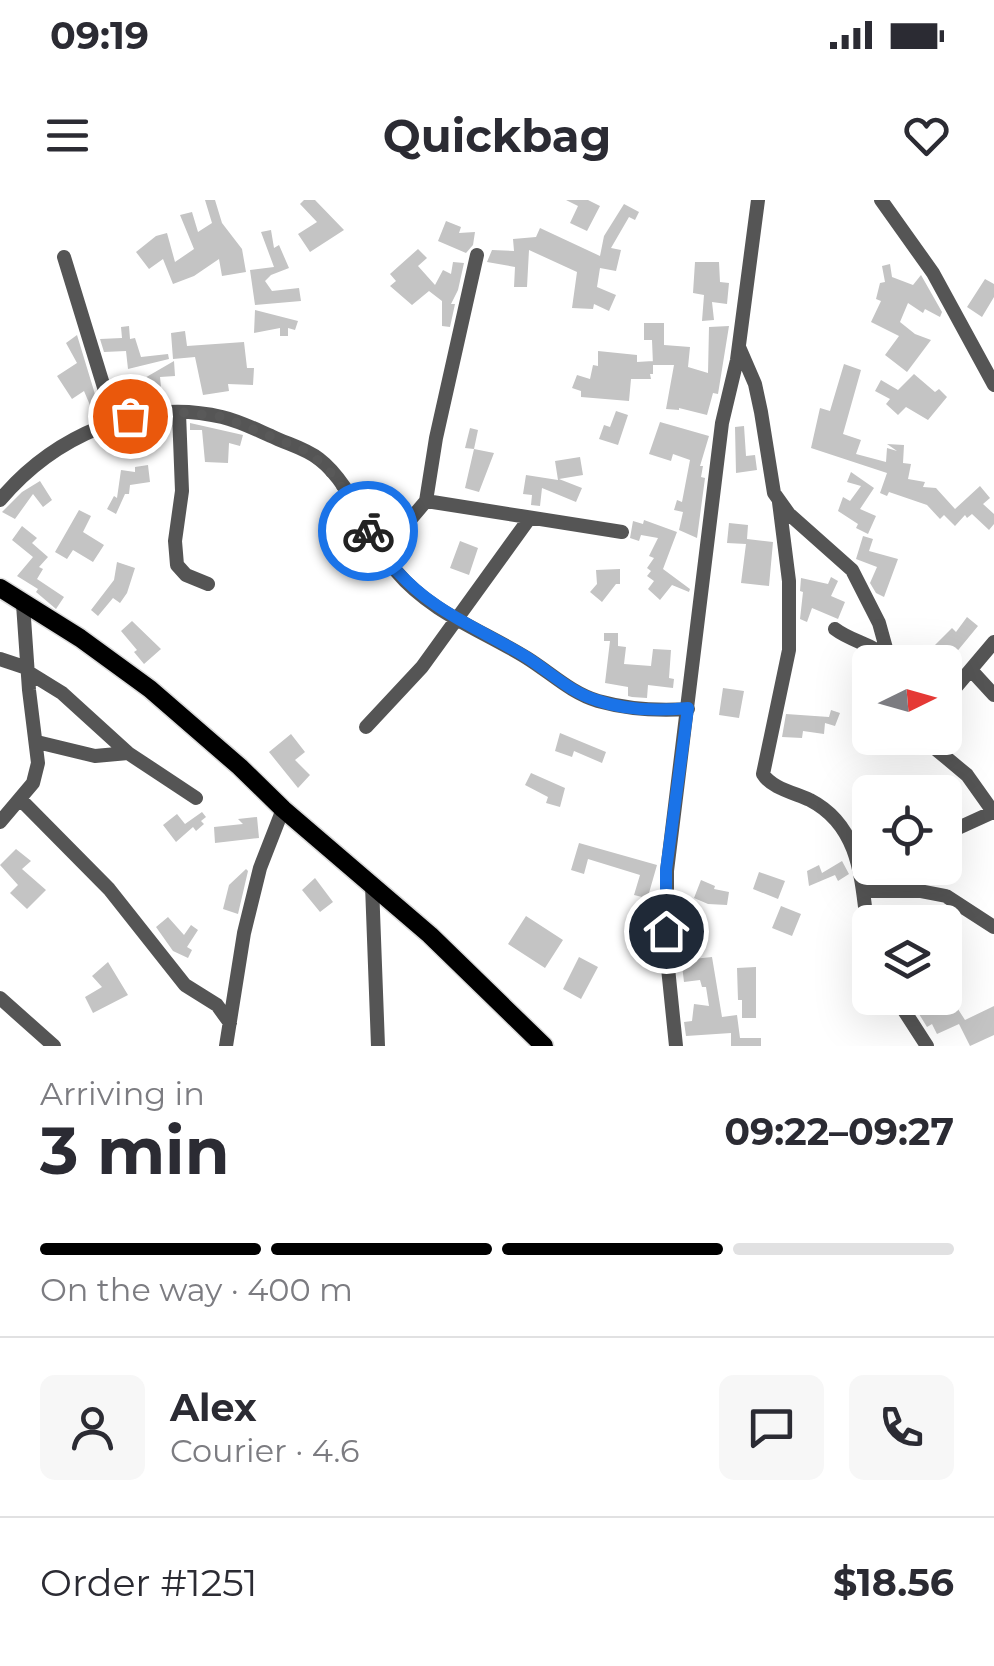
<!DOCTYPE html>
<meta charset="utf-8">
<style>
:root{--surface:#fff;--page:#f7f7f7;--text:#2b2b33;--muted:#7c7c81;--line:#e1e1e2;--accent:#000}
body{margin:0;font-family:Montserrat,sans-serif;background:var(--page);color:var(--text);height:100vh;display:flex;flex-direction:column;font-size:38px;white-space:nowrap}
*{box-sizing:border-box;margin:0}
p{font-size:32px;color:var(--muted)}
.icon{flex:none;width:55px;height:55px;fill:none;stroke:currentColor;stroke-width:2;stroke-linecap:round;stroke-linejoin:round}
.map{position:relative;height:846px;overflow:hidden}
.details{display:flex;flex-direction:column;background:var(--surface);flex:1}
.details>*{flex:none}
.needle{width:65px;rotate:85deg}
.fabs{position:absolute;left:852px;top:445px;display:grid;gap:20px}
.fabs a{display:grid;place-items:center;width:110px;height:110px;border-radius:15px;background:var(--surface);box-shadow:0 10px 40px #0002;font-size:50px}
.pin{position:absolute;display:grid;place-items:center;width:85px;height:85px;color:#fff;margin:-42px;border:5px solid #fff;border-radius:50%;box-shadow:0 2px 10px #0007}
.courier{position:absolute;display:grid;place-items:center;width:100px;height:100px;margin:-50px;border:8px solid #1a73e8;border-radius:50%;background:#fff;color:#222;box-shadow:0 2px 12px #0007}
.headline em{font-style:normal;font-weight:700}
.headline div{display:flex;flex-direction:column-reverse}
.headline{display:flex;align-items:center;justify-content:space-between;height:170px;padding:0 40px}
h1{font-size:65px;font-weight:700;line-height:75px}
.bar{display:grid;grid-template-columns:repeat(4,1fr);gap:15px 10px;align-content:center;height:120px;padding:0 40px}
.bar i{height:12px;border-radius:8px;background:var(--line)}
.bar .on{background:var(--accent)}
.bar p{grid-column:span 4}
.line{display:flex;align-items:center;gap:25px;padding:0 40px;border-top:2px solid var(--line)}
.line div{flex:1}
.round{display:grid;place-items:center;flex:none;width:105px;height:105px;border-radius:15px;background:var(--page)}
.status{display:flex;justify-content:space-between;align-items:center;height:70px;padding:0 50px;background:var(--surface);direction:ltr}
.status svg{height:28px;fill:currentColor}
header{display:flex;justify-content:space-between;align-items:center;height:130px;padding:0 40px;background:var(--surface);font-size:45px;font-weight:700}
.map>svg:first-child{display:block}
.building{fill:#c4c4c4}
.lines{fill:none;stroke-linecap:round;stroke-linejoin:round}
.major-casing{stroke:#dbdbdb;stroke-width:21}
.minor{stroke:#555;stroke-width:14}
.major{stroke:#000;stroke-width:18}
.done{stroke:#595959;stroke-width:10;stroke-dasharray:0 18}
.route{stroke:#1a73e8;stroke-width:12}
</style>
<div class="status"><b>09:19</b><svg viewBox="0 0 49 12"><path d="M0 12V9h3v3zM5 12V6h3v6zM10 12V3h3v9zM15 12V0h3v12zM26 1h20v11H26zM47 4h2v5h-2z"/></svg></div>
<header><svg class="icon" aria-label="menu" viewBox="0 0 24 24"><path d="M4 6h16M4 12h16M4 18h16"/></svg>Quickbag<svg class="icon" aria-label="heart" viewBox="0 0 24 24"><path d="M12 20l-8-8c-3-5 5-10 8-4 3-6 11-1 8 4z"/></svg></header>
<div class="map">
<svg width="994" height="846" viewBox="0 0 994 846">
<rect width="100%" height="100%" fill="#fff"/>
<!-- building -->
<path class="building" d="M 205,0 L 215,0 L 222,23 L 242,49 L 246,72 L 222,76 L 219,59 L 194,76 L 173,84 L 163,59 L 149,69 L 136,52 L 156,36 L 167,33 L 175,62 L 194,49 L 180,15 L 192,12 L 198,32 L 212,23 Z
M 304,0 L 315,0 L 344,30 L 310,52 L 298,34 L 317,22 L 300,4 Z
M 566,0 L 588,0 L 600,6 L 587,31 L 570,23 L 578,6 Z
M 624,4 L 639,12 L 635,20 L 629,17 L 611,48 L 621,50 L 616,71 L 600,68 L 597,87 L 616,95 L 609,111 L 594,104 L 593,109 L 572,108 L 577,72 L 529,50 L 527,87 L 514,87 L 515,67 L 487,62 L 492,50 L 514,51 L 513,39 L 536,37 L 540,28 L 600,56 L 604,36 Z
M 446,21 L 461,27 L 459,33 L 475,32 L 473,45 L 466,53 L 438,41 Z
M 271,30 L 274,48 L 279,45 L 289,68 L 271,75 L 265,81 L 272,91 L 299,88 L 301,101 L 255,105 L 250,70 L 274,67 L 261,32 Z
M 418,49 L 427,58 L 418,66 L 435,85 L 443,70 L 451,74 L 453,62 L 464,63 L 458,90 L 451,104 L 455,104 L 450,127 L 442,126 L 442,101 L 429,91 L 412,105 L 390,86 L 396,81 L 390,74 Z
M 695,62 L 719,62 L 720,82 L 729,83 L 727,104 L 712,102 L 714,120 L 702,121 L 704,95 L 693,93 Z
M 890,64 L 892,77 L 913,85 L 921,75 L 942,112 L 940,117 L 925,109 L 923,113 L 908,103 L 900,122 L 915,134 L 931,140 L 907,172 L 885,155 L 899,136 L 871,122 L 881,101 L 876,99 L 880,83 L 885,82 L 882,66 Z
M 985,79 L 994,84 L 994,97 L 982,117 L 967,107 Z
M 255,110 L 298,121 L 295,130 L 288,128 L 288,136 L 280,136 L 280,128 L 254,133 Z
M 644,123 L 664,123 L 664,145 L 690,147 L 688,167 L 708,173 L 709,127 L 729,126 L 718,194 L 713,193 L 707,215 L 679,208 L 679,210 L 666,209 L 674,165 L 653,165 L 652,140 L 644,140 Z
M 129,126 L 130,139 L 135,138 L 141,157 L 168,154 L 169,159 L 128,169 L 126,151 L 104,152 L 100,139 L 122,138 L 121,127 Z
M 185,131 L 187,146 L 244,142 L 247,168 L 254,168 L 253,185 L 228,184 L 229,191 L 203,195 L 195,157 L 173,159 L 171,133 Z
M 77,135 L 101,214 L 95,217 L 84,191 L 72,199 L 57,176 L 77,163 L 66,143 Z
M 598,151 L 637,155 L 637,162 L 653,161 L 653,174 L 650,174 L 651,179 L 631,179 L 629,201 L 581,197 L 581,191 L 572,188 L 577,175 L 590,179 L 593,165 L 598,166 Z
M 174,161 L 175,176 L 160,177 L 161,187 L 139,188 L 143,194 L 130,201 L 124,190 Z
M 844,164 L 861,170 L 843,234 L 861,240 L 856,254 L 886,262 L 887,248 L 897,251 L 887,244 L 904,245 L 903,263 L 911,264 L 908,279 L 925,282 L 923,287 L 936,288 L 955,309 L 980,286 L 990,298 L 983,304 L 994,314 L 994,324 L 989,330 L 972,314 L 967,318 L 965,315 L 955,326 L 944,315 L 940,319 L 927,305 L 889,292 L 887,296 L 880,293 L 887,273 L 811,248 L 820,208 L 830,211 Z
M 914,174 L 935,192 L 939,189 L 947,197 L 928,220 L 906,207 L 898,215 L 886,204 L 890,199 L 875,191 L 881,180 L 898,190 Z
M 616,211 L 628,215 L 618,245 L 599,239 L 604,225 L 610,227 Z
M 660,222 L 709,236 L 700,266 L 703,266 L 701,277 L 705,278 L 697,338 L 679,330 L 683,312 L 674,310 L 677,300 L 682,302 L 690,260 L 673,254 L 671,261 L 649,254 Z
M 190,223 L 243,235 L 240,246 L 229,243 L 228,263 L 205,262 L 202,230 L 190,230 Z
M 744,226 L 746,256 L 755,255 L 757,270 L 736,273 L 735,227 Z
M 470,228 L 478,230 L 474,249 L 494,253 L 479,292 L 465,288 L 474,249 L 465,248 Z
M 580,257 L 583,275 L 559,279 L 582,288 L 576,302 L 542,288 L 540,306 L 531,305 L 532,295 L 523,294 L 526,275 L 558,280 L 555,261 Z
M 148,265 L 150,282 L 130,285 L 129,294 L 125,294 L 116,314 L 107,309 L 114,296 L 117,298 L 121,270 L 135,272 L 135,267 Z
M 851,272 L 874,288 L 860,309 L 876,316 L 868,334 L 856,328 L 858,324 L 838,311 L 843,297 L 850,301 L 861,286 L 847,282 Z
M 40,281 L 52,300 L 43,307 L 33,294 L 15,319 L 2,312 L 22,292 Z
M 79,310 L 91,316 L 83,332 L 104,345 L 93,362 L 73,350 L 67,359 L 55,352 Z
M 644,320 L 677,332 L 663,369 L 690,389 L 689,392 L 672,385 L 660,400 L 648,389 L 654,381 L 647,376 L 651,371 L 647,368 L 654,358 L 649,356 L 658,338 L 641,335 L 639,341 L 630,338 L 633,321 L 643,324 Z
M 729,323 L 748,325 L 747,339 L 773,342 L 769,386 L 741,383 L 746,344 L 727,343 Z
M 22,326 L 37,338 L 32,343 L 48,357 L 39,367 L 43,369 L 37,379 L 64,397 L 56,409 L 36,392 L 38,389 L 17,376 L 33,357 L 12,340 Z
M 863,336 L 873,339 L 869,351 L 898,359 L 884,397 L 876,393 L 870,383 L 877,367 L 856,359 Z
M 460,341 L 478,348 L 469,375 L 450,368 Z
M 117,362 L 135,368 L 127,393 L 120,403 L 113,398 L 98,416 L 91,410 L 114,380 Z
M 620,369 L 620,384 L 616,384 L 602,402 L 590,392 L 597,384 L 596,370 Z
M 831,377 L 838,381 L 831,396 L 845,402 L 838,419 L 812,408 L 807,422 L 800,419 L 803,392 L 800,391 L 801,378 L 828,384 Z
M 967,417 L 978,426 L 950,460 L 935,445 L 952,428 L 956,432 Z
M 132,421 L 161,449 L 144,464 L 134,452 L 137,450 L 121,431 Z
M 604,433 L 618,433 L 618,446 L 626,447 L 624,464 L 651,466 L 653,449 L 671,450 L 669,478 L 674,479 L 673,488 L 648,485 L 647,498 L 632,497 L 628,496 L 628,487 L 605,483 L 610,441 L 604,441 Z
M 723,488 L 744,491 L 739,518 L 719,515 Z
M 831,510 L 840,513 L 835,526 L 825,523 L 824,534 L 803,531 L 802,538 L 782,537 L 786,514 L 829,517 Z
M 560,533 L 606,552 L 602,563 L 574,551 L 572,557 L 555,551 Z
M 291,534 L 305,552 L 295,560 L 310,575 L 298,588 L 269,552 Z
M 531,573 L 565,588 L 560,607 L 546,603 L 548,597 L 525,585 Z
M 202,612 L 206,617 L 201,621 L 204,624 L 196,631 L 193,627 L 176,642 L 163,625 L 177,614 L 185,624 Z
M 257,617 L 259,638 L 215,643 L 214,627 L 243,624 L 238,619 Z
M 579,643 L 657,665 L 649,693 L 656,695 L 652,728 L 635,723 L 642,697 L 634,695 L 640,675 L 588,659 L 584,674 L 571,670 Z
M 16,649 L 31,661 L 22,669 L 46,690 L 27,709 L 10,693 L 18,685 L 0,665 Z
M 842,661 L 849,674 L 838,681 L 835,675 L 809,686 L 807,671 L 819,665 L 822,673 Z
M 246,669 L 248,671 L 238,714 L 223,709 L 229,685 Z
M 759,672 L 785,681 L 778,699 L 753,689 Z
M 315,678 L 333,702 L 320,712 L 302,690 Z
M 701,680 L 715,686 L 714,689 L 729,692 L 727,705 L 708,704 L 694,698 Z
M 781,706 L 801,714 L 792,736 L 772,728 Z
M 526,716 L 563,740 L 545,768 L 508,744 Z
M 168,717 L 184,735 L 191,725 L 198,730 L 187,747 L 192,750 L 188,758 L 173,751 L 156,727 Z
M 693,756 L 693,759 L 712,757 L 722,817 L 737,815 L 740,838 L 761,838 L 761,846 L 731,846 L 731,833 L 686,836 L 684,822 L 692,821 L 694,804 L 709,806 L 706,787 L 702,787 L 700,780 L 684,782 L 681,757 Z
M 579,757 L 598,767 L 581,799 L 563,789 Z
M 108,762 L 128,795 L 93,813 L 85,797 L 102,787 L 92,776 Z
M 756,767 L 756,818 L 742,818 L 742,800 L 738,800 L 737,768 Z
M 936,798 L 944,798 L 954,814 L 952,809 L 956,806 L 965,820 L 994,806 L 994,835 L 970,846 L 959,824 L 937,834 L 932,824 L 927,827 L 919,814 L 931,808 L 928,803 Z"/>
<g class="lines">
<!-- major casing -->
<g class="major-casing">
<path id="major" d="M 0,388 L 80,438 L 150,489 L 240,567 L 283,609 L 430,735 L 544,846"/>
</g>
<!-- minor -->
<path class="minor" d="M 881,0 L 933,73 L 994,185
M 64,57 L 114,220
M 739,147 L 755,184 L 761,212 L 774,293 L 789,314 L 852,370 L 879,423 L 889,459
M 179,213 L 182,291 L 175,341 L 177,365 L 186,375 L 208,384
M 0,300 C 53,237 139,197 222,217 C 239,221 255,229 271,236 C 287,244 305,248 319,259 C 352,284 368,338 396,371 C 431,413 482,430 527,458 C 551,473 571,493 598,501 C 627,509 659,511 688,509
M 426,301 L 622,332
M 779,302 L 789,381 L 789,450 L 763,574 C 771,588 795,593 810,600 C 866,629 861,692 870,745
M 382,353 L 426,301 L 436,238 L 477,55
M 835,429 C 852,442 871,443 888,458
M 0,459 L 27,468
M 971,470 L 994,495
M 28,472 L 62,493 L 128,553
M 945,500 L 994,442
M 366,527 L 422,467 L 529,319
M 929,538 L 937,550 L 967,575 L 994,613
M 37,542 L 95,556 L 128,553 L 196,598
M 21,600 L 109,689 L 185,785 L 217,805 L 230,823
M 0,622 L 33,583 L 38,563 L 29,490 L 23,404
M 945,634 L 993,612
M 372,685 L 378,846
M 865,691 L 920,691 L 946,696 L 994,727
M 0,798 L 54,846
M 896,798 L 927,846
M 226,846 L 244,733 L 260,668 L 283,609
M 676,846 L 667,758 L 667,671 L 722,223 L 737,160 L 758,0"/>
<!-- major -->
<use href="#major" class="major"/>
</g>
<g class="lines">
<!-- done -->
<path class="done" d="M 130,216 L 179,212 L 223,217 L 309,252 L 336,278 L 368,331"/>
<!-- route -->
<path class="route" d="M 368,331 C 410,402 456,416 523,455 C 548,470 568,491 596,500 C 624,510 658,511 688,508 L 666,670 L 666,731"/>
</g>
</svg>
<div class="fabs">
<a><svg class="needle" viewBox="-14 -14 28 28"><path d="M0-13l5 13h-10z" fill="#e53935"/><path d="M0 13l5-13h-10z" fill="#7c7c81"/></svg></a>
<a><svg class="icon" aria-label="locate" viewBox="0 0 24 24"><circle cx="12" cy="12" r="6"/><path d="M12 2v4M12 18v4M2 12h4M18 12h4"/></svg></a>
<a><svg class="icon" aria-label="layers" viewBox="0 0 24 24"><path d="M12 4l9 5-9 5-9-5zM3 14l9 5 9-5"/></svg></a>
</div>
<div class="pin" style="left:130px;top:216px;background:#ea580c"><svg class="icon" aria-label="bag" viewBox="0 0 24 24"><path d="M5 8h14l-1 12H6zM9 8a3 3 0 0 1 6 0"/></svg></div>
<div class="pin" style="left:666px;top:731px;background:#1f2937"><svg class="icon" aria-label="home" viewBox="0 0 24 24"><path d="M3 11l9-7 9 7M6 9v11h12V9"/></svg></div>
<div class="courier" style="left:368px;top:331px"><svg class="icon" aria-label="bike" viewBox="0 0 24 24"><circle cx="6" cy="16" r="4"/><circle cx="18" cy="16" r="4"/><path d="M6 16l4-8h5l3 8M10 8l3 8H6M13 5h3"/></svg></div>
</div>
<section class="details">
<div class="headline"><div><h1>3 min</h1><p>Arriving in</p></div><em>09:22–09:27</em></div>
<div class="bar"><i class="on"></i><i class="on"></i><i class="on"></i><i></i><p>On the way · 400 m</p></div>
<div class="line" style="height:180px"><a class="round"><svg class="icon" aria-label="person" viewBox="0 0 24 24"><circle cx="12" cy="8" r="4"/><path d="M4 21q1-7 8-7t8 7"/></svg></a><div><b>Alex</b><p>Courier · 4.6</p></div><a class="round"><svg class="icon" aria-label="chat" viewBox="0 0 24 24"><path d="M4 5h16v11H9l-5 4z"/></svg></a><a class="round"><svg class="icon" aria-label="phone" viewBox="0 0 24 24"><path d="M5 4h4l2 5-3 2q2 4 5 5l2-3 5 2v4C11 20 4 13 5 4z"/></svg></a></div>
<div class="line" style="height:130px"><div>Order #1251</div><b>$18.56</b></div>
</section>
